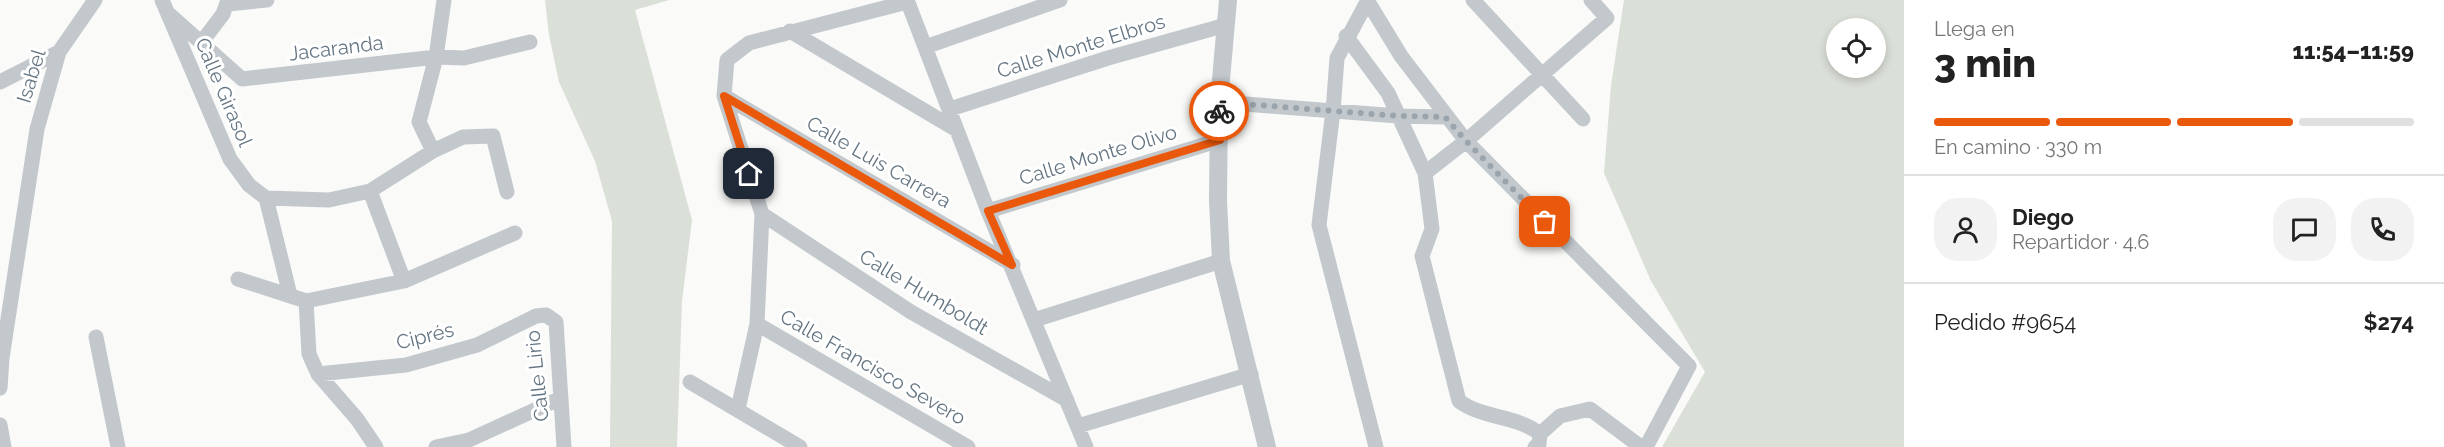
<!DOCTYPE html>
<html lang="es">
<meta charset="utf-8">
<style>
:root{--surface:#fff;--page:#f2f2f2;--text:#222;--muted:#767676;--line:#e0e0e0;--accent:#ea580c}
body{margin:0;font-family:Raleway,sans-serif;background:var(--page);color:var(--text);height:100vh;display:flex;flex-direction:column;font-size:22px;white-space:nowrap}
*{box-sizing:border-box;margin:0}
p{font-size:20px;color:var(--muted)}
.icon{flex:none;width:33px;height:33px;fill:none;stroke:currentColor;stroke-width:2;stroke-linecap:round;stroke-linejoin:round}
.map{position:relative;flex:1;overflow:hidden}
.drawer{display:flex;flex-direction:column;background:var(--surface);width:540px}
.drawer>*{flex:none}
.buttons{position:absolute;left:1826px;top:18px;display:grid;gap:12px}
.buttons a{display:grid;place-items:center;width:60px;height:60px;border-radius:50%;background:var(--surface);box-shadow:0 3px 9px #0003;font-size:30px}
.pin{position:absolute;display:grid;place-items:center;width:51px;height:51px;color:#fff;margin:-26px;border-radius:12px;box-shadow:0 3px 9px #0006}
.courier{position:absolute;display:grid;place-items:center;width:60px;height:60px;margin:-30px;border:4px solid #ea580c;border-radius:50%;background:#fff;color:#222;box-shadow:0 2px 8px #0007}
.headline em{font-style:normal;font-weight:800}
.headline div{display:flex;flex-direction:column-reverse}
.headline{display:flex;align-items:center;justify-content:space-between;height:102px;padding:0 30px}
h1{font-size:39px;font-weight:800;line-height:45px}
.bar{display:grid;grid-template-columns:repeat(4,1fr);gap:9px 6px;align-content:center;height:72px;padding:0 30px}
.bar i{height:8px;border-radius:4px;background:var(--line)}
.bar .selected{background:var(--accent)}
.bar p{grid-column:span 4}
.line{display:flex;align-items:center;gap:15px;padding:0 30px;border-top:2px solid var(--line)}
.line div{flex:1}
.round{display:grid;place-items:center;flex:none;width:63px;height:63px;border-radius:24px;background:var(--page)}
main{display:flex;flex:1;min-height:0}
.map>svg:first-child{display:block}
.green{fill:#dadfd7;fill-rule:evenodd}
.lines{fill:none;stroke-linecap:round;stroke-linejoin:round}
.minor{stroke:#c3c8cc;stroke-width:15}
.tertiary{stroke:#c3c8cc;stroke-width:18}
.done{stroke:#99a4ac;stroke-width:6;stroke-dasharray:0 10.8}
.route{stroke:#ea580c;stroke-width:8}
.labels{text-anchor:middle;stroke-width:6;stroke-linejoin:round;paint-order:stroke}
.street-label{font-size:20px;fill:#657683;stroke:#fff}
</style>
<main>
<div class="map">
<svg width="1904" height="447" viewBox="0 0 1904 447">
<rect width="100%" height="100%" fill="#fafaf8"/>
<!-- green -->
<path class="green" d="M 545,0 L 669,0 L 635,10 L 692,220 L 682,301 L 677,447 L 610,447 L 612,221 L 595,161 L 559,82 L 549,35 Z
M 1624,0 L 1904,0 L 1904,447 L 1662,447 L 1705,372 L 1651,281 L 1604,173 L 1611,86 ZM 1875,28 L 1875,68 L 1836,68 L 1836,28 Z"/>
<g class="lines">
<!-- minor -->
<path class="minor" d="M 162,0 L 230,159 L 249,185 L 266,198 L 290,295
M 907,0 L 988,211 L 1086,447
M 1367,0 L 1401,56 L 1466,141 L 1689,366 L 1646,447
M 1368,0 L 1337,58 L 1333,111 L 1319,225 L 1376,447
M 1473,0 L 1583,119
M 228,4 L 267,0
M 169,14 L 242,79 L 436,57 L 464,58 L 530,42
M 790,31 L 957,130
M 1346,36 L 1388,93 L 1425,173 L 1432,229 L 1422,256 L 1459,401 C 1483,419 1517,415 1540,434
M 201,43 L 223,14 L 228,0
M 925,47 L 1060,0
M 0,82 L 59,52
M 724,96 L 1013,265
M 1219,102 L 1398,116 L 1445,117
M 950,109 L 1108,58 L 1226,25
M 433,151 L 419,122 L 436,57 L 444,0
M 1425,173 L 1466,141 L 1607,18 L 1591,0
M 370,191 L 404,281
M 266,198 L 329,200 L 370,191 L 433,151 L 463,137 L 493,136 L 507,192
M 988,211 L 1220,140
M 762,214 L 911,312 L 1067,400
M 238,279 L 306,301 L 404,281 L 515,233
M 306,301 L 309,354 L 318,374 L 357,419 L 376,447
M 1034,320 L 1221,261
M 757,324 L 968,447
M 96,337 L 118,447
M 318,374 L 406,365 L 477,345 L 536,316 L 546,315 L 556,322 L 564,447
M 690,382 L 800,447
M 0,388 L 2,358 L 37,129 L 59,52 L 95,0
M 738,409 L 757,324 L 762,214 L 724,96 L 727,60 L 749,43 L 907,2
M 0,425 L 4,447
M 1078,426 L 1251,374
M 436,447 L 469,440 L 561,398
M 1535,447 L 1539,444 L 1540,434 L 1560,416 L 1590,409 L 1641,447"/>
<!-- tertiary -->
<path class="tertiary" d="M 1228,0 L 1219,102 L 1218,201 L 1221,261 L 1267,447"/>
</g>
<g class="lines">
<!-- done -->
<path class="done" d="M 1219,111 L 1219,102 L 1398,116 L 1445,117 L 1466,141 L 1545,222"/>
<!-- route -->
<path class="route" d="M 749,174 L 724,96 L 1012,265 L 988,211 L 1220,140 L 1219,111"/>
</g>
<g class="labels">
<!-- street labels -->
<g class="street-label">
<text transform="translate(1081 46) rotate(-17)" y="7">Calle Monte Elbros</text>
<text transform="translate(336 48) rotate(-7)" y="7">Jacaranda</text>
<text transform="translate(31 76) rotate(-73)" y="7">Isabel</text>
<text transform="translate(224 92) rotate(67)" y="7">Calle Girasol</text>
<text transform="translate(1098 155) rotate(-17)" y="7">Calle Monte Olivo</text>
<text transform="translate(879 162) rotate(30)" y="7">Calle Luis Carrera</text>
<text transform="translate(924 292) rotate(31)" y="7">Calle Humboldt</text>
<text transform="translate(425 336) rotate(-14)" y="7">Ciprés</text>
<text transform="translate(873 367) rotate(30)" y="7">Calle Francisco Severo</text>
<text transform="translate(537 376) rotate(-96)" y="7">Calle Lirio</text>
</g>
</g>
</svg>
<div class="buttons">
<a><svg class="icon" aria-label="locate" viewBox="0 0 24 24"><circle cx="12" cy="12" r="6"/><path d="M12 2v4M12 18v4M2 12h4M18 12h4"/></svg></a>
</div>
<div class="pin" style="left:1545px;top:222px;background:#ea580c"><svg class="icon" aria-label="bag" viewBox="0 0 24 24"><path d="M5 8h14l-1 12H6zM9 8a3 3 0 0 1 6 0"/></svg></div>
<div class="pin" style="left:749px;top:174px;background:#1f2937"><svg class="icon" aria-label="home" viewBox="0 0 24 24"><path d="M3 11l9-7 9 7M6 9v11h12V9"/></svg></div>
<div class="courier" style="left:1219px;top:111px"><svg class="icon" aria-label="bike" viewBox="0 0 24 24"><circle cx="6" cy="16" r="4"/><circle cx="18" cy="16" r="4"/><path d="M6 16l4-8h5l3 8M10 8l3 8H6M13 5h3"/></svg></div>
</div>
<section class="drawer">
<div class="headline"><div><h1>3 min</h1><p>Llega en</p></div><em>11:54–11:59</em></div>
<div class="bar"><i class="selected"></i><i class="selected"></i><i class="selected"></i><i></i><p>En camino · 330 m</p></div>
<div class="line" style="height:108px"><a class="round"><svg class="icon" aria-label="person" viewBox="0 0 24 24"><circle cx="12" cy="8" r="4"/><path d="M4 21q1-7 8-7t8 7"/></svg></a><div><b>Diego</b><p>Repartidor · 4.6</p></div><a class="round"><svg class="icon" aria-label="chat" viewBox="0 0 24 24"><path d="M4 5h16v11H9l-5 4z"/></svg></a><a class="round"><svg class="icon" aria-label="phone" viewBox="0 0 24 24"><path d="M5 4h4l2 5-3 2q2 4 5 5l2-3 5 2v4C11 20 4 13 5 4z"/></svg></a></div>
<div class="line" style="height:78px"><div>Pedido #9654</div><b>$274</b></div>
</section>
</main>
